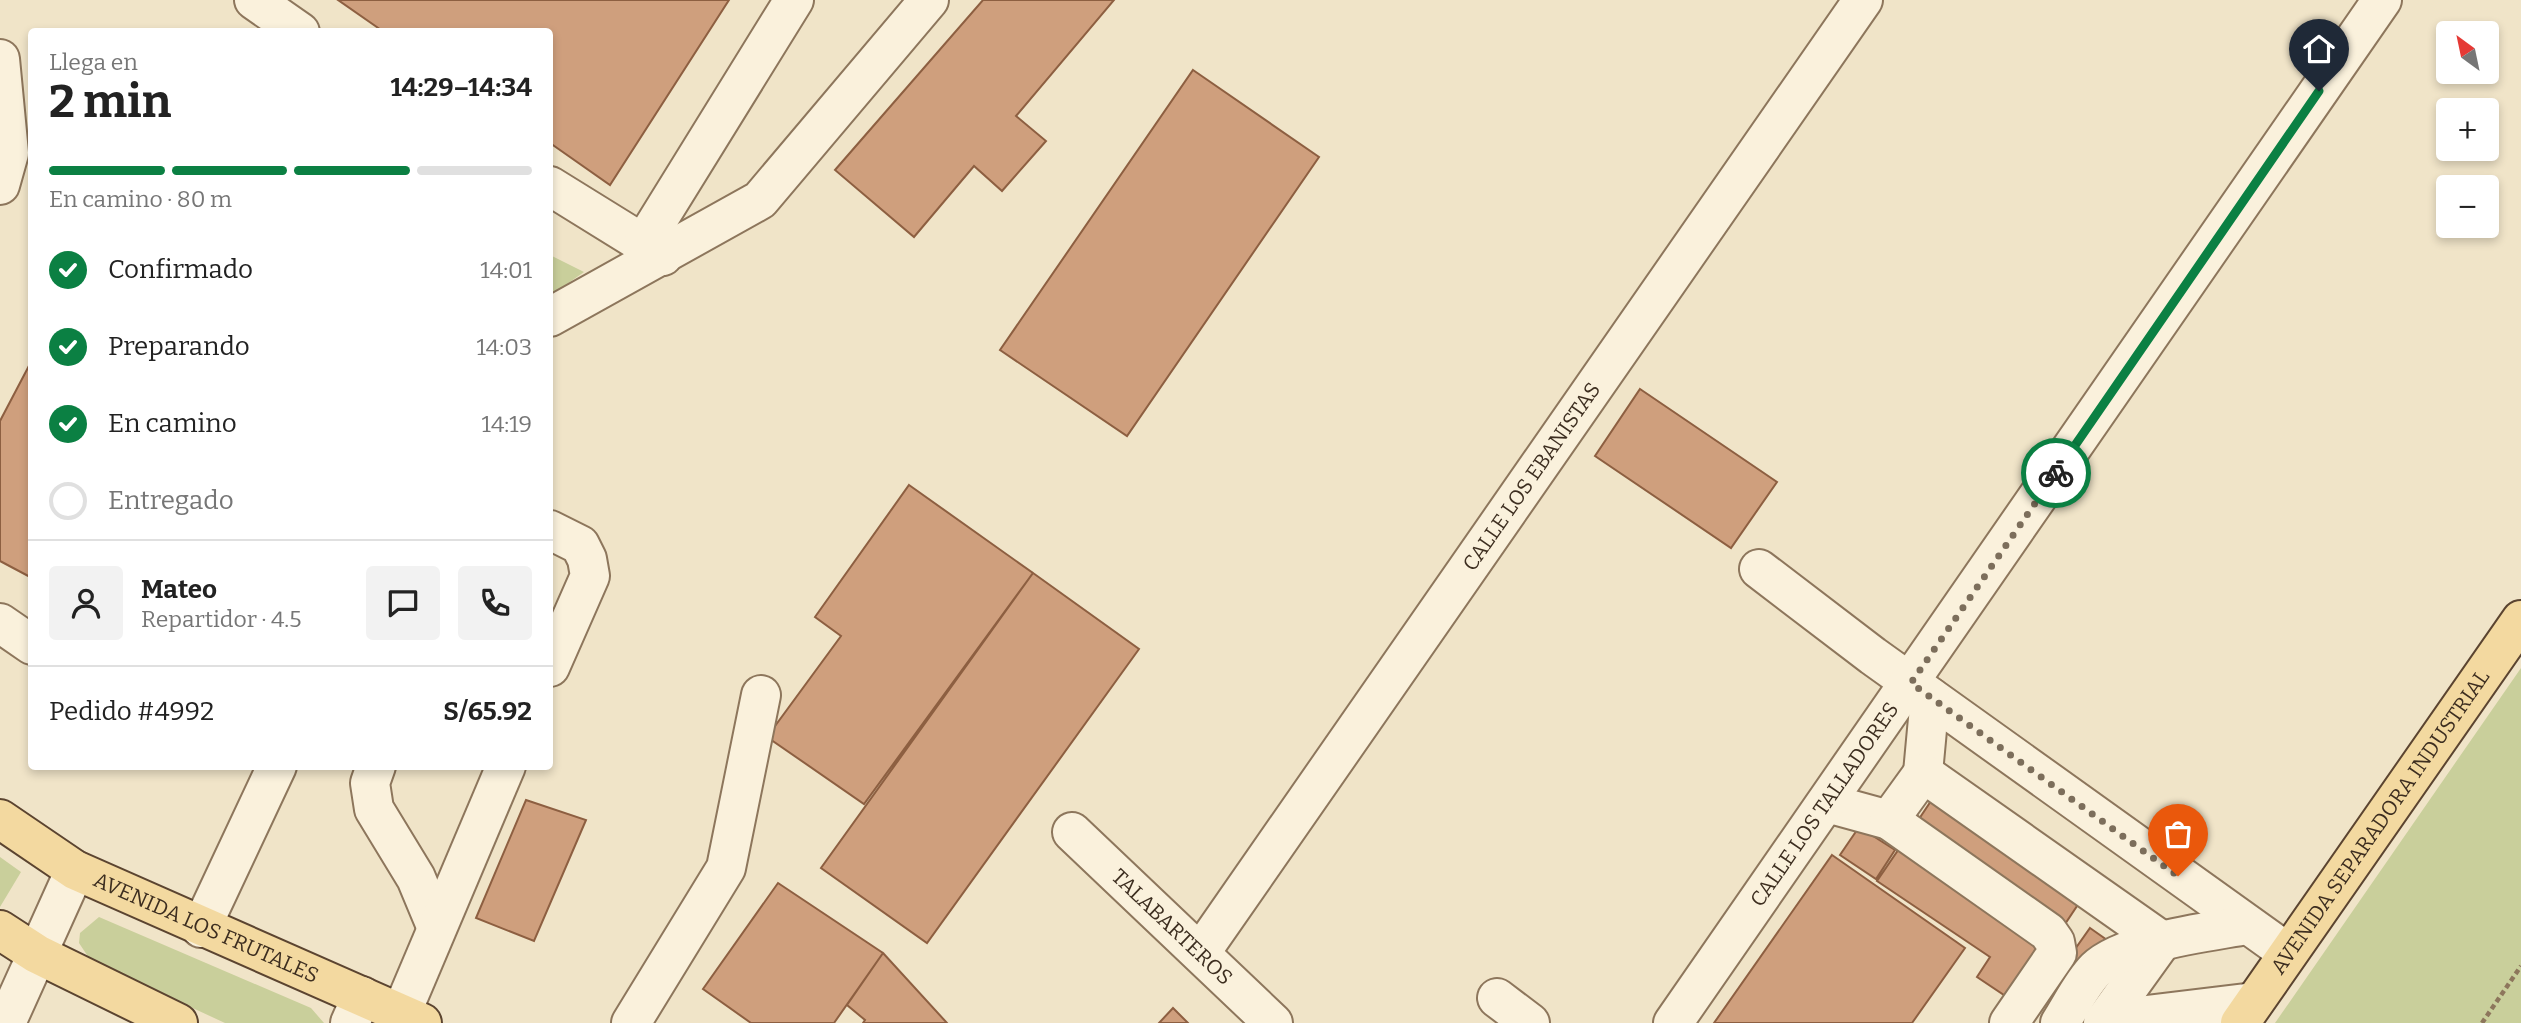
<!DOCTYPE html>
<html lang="es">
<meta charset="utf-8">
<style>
:root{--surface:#fff;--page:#f2f2f2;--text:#222;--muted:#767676;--line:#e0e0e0;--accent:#0b8043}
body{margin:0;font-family:Bitter,serif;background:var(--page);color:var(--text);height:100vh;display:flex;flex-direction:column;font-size:26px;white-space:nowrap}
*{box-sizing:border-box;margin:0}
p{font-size:23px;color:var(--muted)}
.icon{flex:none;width:38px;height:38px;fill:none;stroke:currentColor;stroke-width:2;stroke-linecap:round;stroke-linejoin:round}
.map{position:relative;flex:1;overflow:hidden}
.details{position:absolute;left:28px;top:28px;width:525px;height:742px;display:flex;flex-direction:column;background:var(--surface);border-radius:7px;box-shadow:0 4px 10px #0003}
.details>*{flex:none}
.needle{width:46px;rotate:327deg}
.tools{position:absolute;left:2436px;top:21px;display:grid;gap:14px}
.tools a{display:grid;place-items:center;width:63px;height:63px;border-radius:7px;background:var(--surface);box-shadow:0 4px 10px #0003;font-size:35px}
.pin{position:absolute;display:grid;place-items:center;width:60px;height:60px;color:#fff;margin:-72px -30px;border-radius:50% 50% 50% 0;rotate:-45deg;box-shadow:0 0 7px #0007}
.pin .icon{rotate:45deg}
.courier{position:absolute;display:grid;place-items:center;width:70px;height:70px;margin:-35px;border:5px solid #0b8043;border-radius:50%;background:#fff;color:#222;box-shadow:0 2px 9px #0007}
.overview em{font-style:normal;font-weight:700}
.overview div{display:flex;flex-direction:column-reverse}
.overview{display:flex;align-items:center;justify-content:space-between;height:119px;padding:0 21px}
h1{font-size:46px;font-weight:700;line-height:52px}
.bar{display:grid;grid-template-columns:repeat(4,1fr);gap:10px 7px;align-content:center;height:84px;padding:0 21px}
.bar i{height:9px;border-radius:5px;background:var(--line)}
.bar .current{background:var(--accent)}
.bar p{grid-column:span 4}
.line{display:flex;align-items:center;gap:18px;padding:0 21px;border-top:2px solid var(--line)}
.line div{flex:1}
.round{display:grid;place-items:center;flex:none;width:74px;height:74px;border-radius:7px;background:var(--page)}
ol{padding:0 21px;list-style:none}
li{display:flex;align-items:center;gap:21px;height:77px}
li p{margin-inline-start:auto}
li .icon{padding:7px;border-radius:50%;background:var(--accent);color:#fff;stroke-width:4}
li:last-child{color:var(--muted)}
li i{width:38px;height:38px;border:4px solid var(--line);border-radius:50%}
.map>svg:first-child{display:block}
.green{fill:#c9cf9b}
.building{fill:#cf9f7d;stroke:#8d5f41;stroke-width:2}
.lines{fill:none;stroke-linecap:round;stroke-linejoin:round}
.minor-casing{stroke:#8d765c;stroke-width:42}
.major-casing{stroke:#5b4430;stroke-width:42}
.path{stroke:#8d765c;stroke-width:4.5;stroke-dasharray:5 3.5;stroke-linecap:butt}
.minor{stroke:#faf1dc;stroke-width:38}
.major{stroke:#f3d9a0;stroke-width:38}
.done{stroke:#7c6e5b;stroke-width:7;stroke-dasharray:0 12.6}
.route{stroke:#0b8043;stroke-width:9}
.labels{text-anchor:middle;stroke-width:7;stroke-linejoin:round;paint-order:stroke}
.street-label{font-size:21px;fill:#3d2e20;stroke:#f7eed8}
</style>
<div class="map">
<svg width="2521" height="1023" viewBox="0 0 2521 1023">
<rect width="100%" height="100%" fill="#f0e4c8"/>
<!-- green -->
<path class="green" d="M 550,255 L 584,272 L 550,296 Z
M 2521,668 L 2521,1023 L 2275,1023 Z
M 0,857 L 21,872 L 0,907 Z
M 99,917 L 311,1008 L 324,1023 L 225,1023 L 91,961 L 79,943 L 80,933 Z"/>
<!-- building -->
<path class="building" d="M 338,0 L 729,0 L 610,185 L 550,143 L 550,32 L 384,32 Z
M 983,0 L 1114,0 L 1016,116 L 1046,141 L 1002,191 L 974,166 L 914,237 L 835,170 Z
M 1193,70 L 1319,157 L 1127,436 L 1000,350 Z
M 32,360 L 32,578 L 0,561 L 0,421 Z
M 1640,389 L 1777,482 L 1731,548 L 1595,456 Z
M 909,485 L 1033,573 L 864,804 L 767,737 L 841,636 L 815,617 Z
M 1033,573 L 1139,649 L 927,943 L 821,868 Z
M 1943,783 L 2093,882 L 2063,927 L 1913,828 Z
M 526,800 L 586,820 L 534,941 L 476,918 Z
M 1859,827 L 1895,850 L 1876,879 L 1840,855 Z
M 1903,843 L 2049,941 L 2010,999 L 1977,977 L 1990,957 L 1877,881 Z
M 1832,855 L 1965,948 L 1912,1023 L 1714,1023 Z
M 778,883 L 883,953 L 834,1023 L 751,1023 L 703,989 Z
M 2090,928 L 2107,940 L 2079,982 L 2061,969 Z
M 883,953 L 947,1023 L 863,1023 L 865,1020 L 847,1005 Z
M 1173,1008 L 1188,1023 L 1159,1023 Z"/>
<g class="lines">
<!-- minor casing -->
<g class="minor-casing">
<g id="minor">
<path d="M 254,0 L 300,32"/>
<path d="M 0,59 L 9,153 L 0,185"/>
<path d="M 550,186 L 663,256"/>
<path d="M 643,244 L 794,0"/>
<path d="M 550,317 L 760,200 L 929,0"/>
<path d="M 550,530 L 580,545 L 587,559 L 590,576 L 550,667"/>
<path d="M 1759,569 L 1873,656 L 2288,953"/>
<path d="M 0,623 L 32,645"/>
<path d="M 376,766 L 370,783 L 374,809 L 416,878 L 436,926"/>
<path d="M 1923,773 L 1930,697"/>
<path d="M 1827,803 L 1889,820 L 2048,932 L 2055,942 L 2057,953 L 2009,1023"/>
<path d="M 1889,820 L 1923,773 L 2162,941 L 2103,1023"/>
<path id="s1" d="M 1072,832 L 1273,1023"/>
<path d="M 201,928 L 277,766"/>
<path id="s2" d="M 1201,952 L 1863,0"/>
<path d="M 1497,998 L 1530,1023"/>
<path d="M 401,1014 L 506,766"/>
<path d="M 2105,1020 L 2254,1002"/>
<path d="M 6,1023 L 75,870"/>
<path d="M 350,1023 L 362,996"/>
<path d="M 631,1023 L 726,868 L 761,695"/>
<path id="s3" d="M 1673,1023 L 2382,0"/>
<path d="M 2060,1023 C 2071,1006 2082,983 2096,969 C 2124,942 2208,932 2246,925"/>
</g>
</g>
<!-- major casing -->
<g class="major-casing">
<g id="major">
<path id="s4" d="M 0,819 L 75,870 L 422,1023"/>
<path d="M 0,930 L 37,954 L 178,1023"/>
<path id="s5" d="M 2240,1023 L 2521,620"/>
</g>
</g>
<!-- path -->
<path class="path" d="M 2482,1023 L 2521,966"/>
<!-- minor -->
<use href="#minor" class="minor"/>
<!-- major -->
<use href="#major" class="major"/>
</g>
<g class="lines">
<!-- done -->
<path class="done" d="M 2056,473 L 1911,683 L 2178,876"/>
<!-- route -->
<path class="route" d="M 2056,473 L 2319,91"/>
</g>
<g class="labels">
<!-- street labels -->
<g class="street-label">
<text dy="7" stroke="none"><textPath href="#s2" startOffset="579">CALLE LOS EBANISTAS</textPath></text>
<text dy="7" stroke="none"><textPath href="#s3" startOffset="266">CALLE LOS TALLADORES</textPath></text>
<text dy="7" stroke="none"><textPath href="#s5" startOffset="245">AVENIDA SEPARADORA INDUSTRIAL</textPath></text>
<text dy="7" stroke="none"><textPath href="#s1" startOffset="138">TALABARTEROS</textPath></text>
<text dy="7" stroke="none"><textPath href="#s4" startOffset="234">AVENIDA LOS FRUTALES</textPath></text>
</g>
</g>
</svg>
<div class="tools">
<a><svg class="needle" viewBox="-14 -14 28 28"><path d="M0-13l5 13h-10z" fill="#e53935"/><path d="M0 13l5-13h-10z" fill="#767676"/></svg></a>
<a>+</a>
<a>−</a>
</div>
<div class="pin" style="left:2178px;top:876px;background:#ea580c"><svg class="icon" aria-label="bag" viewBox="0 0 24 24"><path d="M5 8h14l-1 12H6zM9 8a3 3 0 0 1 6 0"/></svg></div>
<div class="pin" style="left:2319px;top:91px;background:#1f2937"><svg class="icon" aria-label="home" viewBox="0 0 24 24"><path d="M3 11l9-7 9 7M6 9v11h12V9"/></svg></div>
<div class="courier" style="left:2056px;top:473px"><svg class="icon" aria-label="bike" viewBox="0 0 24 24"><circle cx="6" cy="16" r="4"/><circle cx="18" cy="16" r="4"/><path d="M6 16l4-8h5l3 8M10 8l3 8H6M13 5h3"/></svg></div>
<section class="details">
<div class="overview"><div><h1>2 min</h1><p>Llega en</p></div><em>14:29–14:34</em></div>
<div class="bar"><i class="current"></i><i class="current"></i><i class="current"></i><i></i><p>En camino · 80 m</p></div>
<ol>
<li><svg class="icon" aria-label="check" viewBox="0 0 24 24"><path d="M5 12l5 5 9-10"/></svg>Confirmado<p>14:01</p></li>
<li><svg class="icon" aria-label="check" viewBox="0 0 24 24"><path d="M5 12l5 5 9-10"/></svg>Preparando<p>14:03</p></li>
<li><svg class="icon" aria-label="check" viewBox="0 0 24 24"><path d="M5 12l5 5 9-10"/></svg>En camino<p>14:19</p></li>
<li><i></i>Entregado</li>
</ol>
<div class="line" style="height:126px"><a class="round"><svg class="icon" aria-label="person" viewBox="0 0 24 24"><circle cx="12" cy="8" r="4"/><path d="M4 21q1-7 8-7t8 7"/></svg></a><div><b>Mateo</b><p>Repartidor · 4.5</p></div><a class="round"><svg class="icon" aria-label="chat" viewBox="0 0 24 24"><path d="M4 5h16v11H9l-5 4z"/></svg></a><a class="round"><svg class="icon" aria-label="phone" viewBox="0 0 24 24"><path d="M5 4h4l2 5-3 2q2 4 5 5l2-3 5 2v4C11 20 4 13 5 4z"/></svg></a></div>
<div class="line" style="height:91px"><div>Pedido #4992</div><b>S/65.92</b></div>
</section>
</div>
